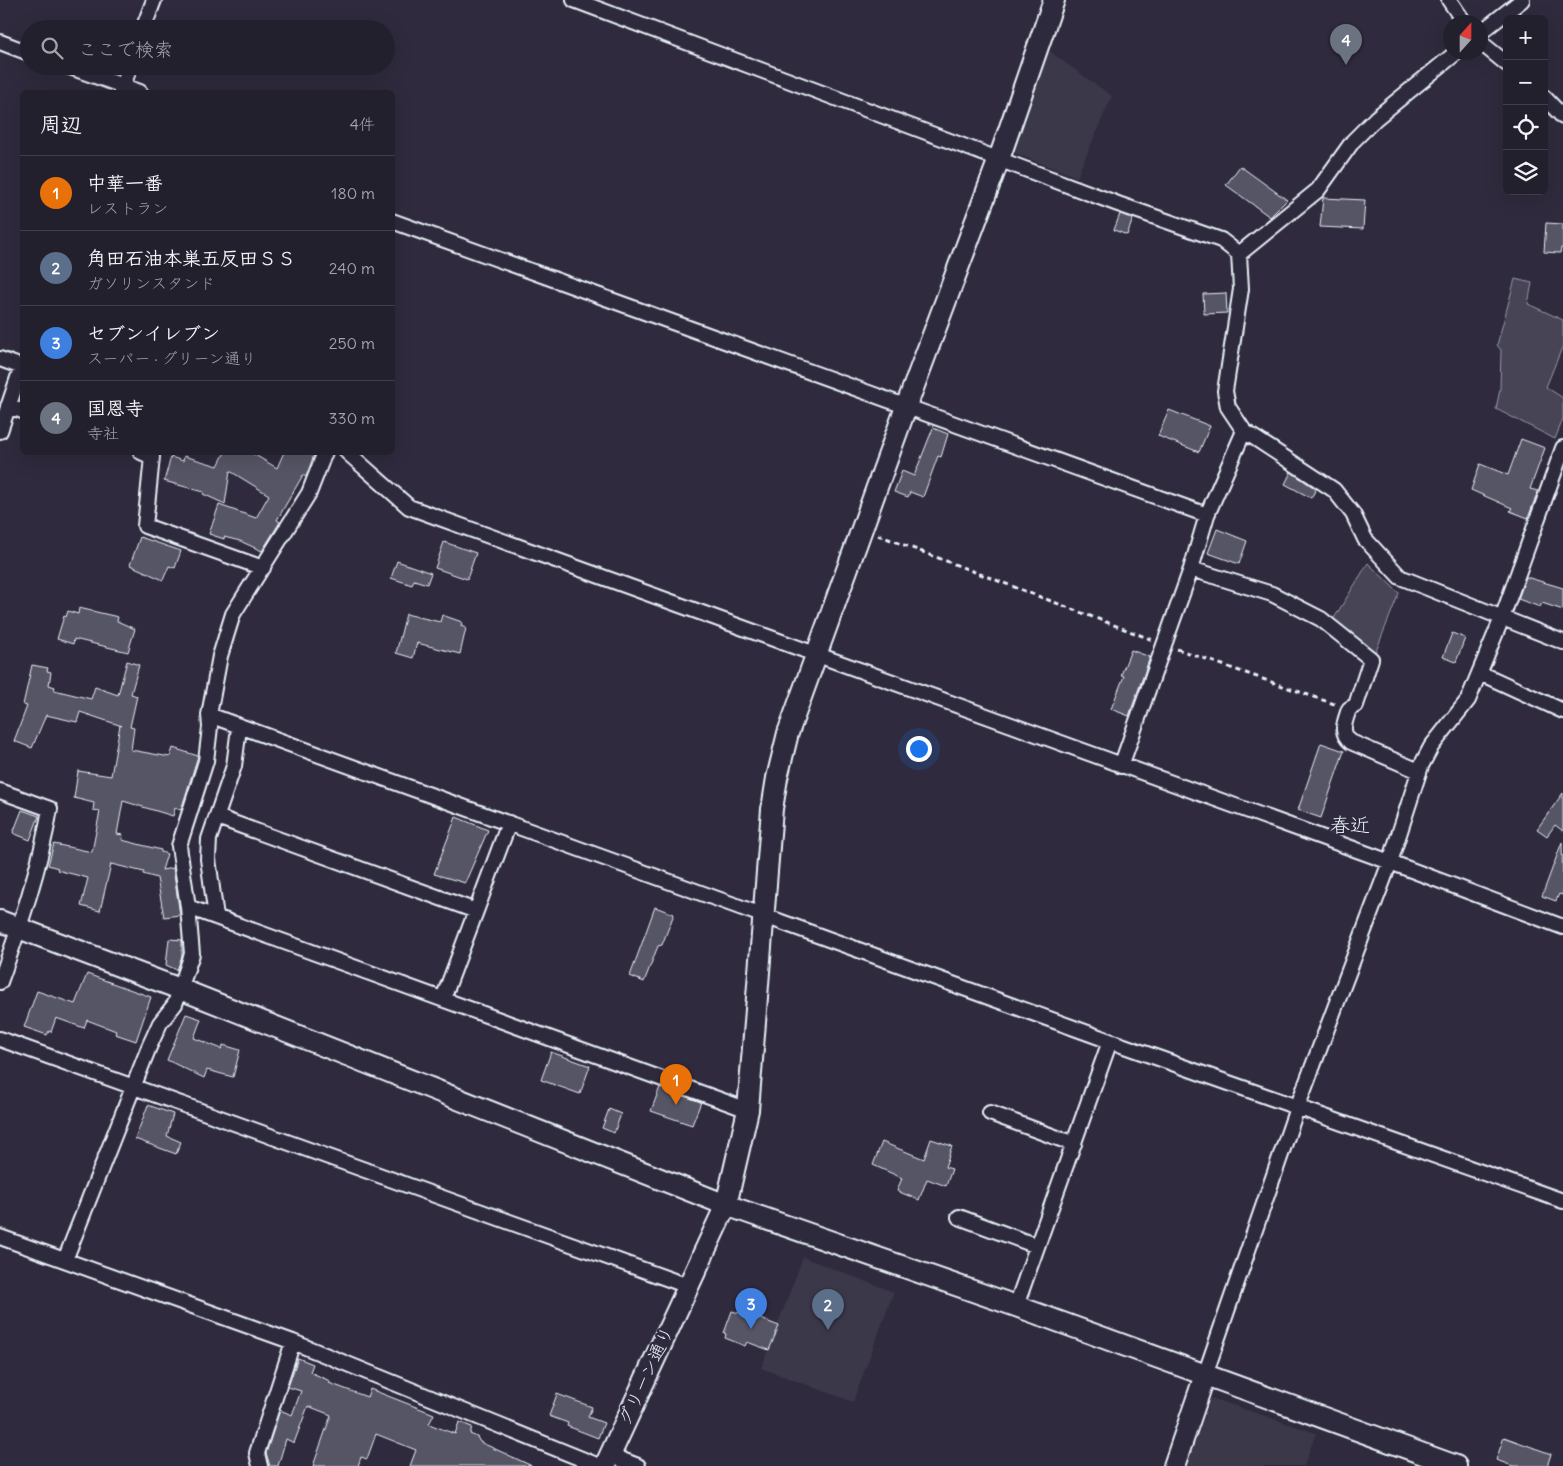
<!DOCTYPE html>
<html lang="ja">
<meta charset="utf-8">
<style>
body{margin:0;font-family:Delius,"Klee One",sans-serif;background:#2f2d3a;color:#f1f3f6}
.controls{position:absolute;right:15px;top:15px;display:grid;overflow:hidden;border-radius:8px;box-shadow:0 5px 20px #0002}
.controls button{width:45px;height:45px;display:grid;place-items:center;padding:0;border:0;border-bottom:1px solid #403e4a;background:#23202e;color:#f1f3f6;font:25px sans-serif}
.compass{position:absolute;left:1443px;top:15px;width:45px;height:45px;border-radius:50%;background:#23202e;box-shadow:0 5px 20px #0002;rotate:21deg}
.you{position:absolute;left:918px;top:748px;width:18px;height:18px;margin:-12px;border:4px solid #fff;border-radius:50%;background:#1a73e8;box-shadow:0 0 0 8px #1a73e833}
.badge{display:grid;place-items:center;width:32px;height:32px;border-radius:50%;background:#ffd166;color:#fff;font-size:16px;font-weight:700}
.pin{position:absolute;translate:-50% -41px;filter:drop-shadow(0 1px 2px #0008)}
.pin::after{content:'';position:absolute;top:26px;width:18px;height:15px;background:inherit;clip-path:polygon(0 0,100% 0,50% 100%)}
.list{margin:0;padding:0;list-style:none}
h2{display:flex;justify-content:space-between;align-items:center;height:65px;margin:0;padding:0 20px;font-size:21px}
h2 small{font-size:16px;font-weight:400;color:#a3a3aa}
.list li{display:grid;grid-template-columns:32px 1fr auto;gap:15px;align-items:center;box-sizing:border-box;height:75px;padding:0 20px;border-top:1px solid #403e4a}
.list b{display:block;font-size:19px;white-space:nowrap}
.list p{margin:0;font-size:16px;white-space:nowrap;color:#a3a3aa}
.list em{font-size:16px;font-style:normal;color:#a3a3aa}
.icon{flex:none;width:28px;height:28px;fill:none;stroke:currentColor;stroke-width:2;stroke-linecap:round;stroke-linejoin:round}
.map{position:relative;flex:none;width:1563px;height:1466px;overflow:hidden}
.search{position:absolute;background:#23202e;box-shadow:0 5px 20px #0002;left:20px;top:20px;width:375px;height:55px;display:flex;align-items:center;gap:12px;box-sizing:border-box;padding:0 18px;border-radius:28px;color:#a3a3aa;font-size:19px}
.panel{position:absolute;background:#23202e;box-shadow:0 5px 20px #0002;left:20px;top:90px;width:375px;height:365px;border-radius:8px}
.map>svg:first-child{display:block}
</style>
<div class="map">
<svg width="1563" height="1466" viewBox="0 0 1563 1466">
<rect width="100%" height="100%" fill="#2f2a3d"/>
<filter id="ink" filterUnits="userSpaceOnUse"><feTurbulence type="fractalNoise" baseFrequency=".02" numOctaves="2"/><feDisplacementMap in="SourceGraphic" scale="10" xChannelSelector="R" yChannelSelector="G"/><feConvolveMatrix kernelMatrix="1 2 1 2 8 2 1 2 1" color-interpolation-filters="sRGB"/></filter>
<g filter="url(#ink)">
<path fill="#3b3749" d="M1049,51L1112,96L1077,177L1009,151Z
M803,1257L894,1292L853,1402L761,1368Z
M1211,1398L1316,1433L1304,1466H1187Z"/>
<path fill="#464455" stroke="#979aa6" d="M1515,279L1532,283L1528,304L1563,320V345L1546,387L1563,398V419L1555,439L1496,409L1500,389L1501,350L1497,345Z
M1368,563L1399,593L1374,656L1328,628Z"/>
<path fill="#575565" stroke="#e8f1f8" d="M1240,166L1287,200L1270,217L1226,185Z
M1323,198L1365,200L1363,229L1320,227Z
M1120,214L1133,219L1127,235L1114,230Z
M1546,223L1563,224V248H1561L1560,253L1544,252Z
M1226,293L1227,313L1204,314L1203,294Z
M1169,410L1210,426L1199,452L1158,436Z
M933,428L948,434L941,457L938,456L923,497L910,492L908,497L894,492L902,471L914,476Z
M1521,439L1545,448L1530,489L1538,491L1528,518L1510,511L1512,508L1471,490L1480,464L1508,475Z
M225,452H250L277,468L284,452H315L306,477L303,475L277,520L280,522L262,551L240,541L224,537V539L209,534L219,505L256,518L269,495L230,471L225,504L203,494L204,492L164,481L171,457L183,461L184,456L218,466Z
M1291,472L1316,489L1311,498L1285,484Z
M1217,529L1247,541L1239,564L1208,553Z
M140,537L181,551L175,568L169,566L163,580L130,565Z
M444,542L476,553L467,579L435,568Z
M397,561L431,573L427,584L414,580L412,585L391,578Z
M1526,577L1563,588V610L1542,603L1540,607L1518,599Z
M79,608L118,617L117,621L135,629L128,652L74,639L73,644L57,639L64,616L66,617L68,611L78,614Z
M406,614L440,622L442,615L462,622L461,626L466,628L460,654L417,643L413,658L396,653Z
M1452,633L1465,638L1456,662L1443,657Z
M1131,650L1150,657L1129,716L1111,709L1124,676L1121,675Z
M127,661L139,665L131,694L137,696L130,727L134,728L131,750L170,757L173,748L198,756L181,810L175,808L173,816L123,801L117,834L123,835L122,840L161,850V852L167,854L162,870L173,868L180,915L164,917L157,878L143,874L144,872L111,864L100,911L81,906L88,878L57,870L58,868L48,865L54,844L92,852L100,811L93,810L94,803L74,798L78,771L111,776L120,725L122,726L80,712L77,722L46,715L32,748L14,741L27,706L23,705L32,665L48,668L47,671L51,672L49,685L55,687L54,690L91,699L95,687L118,695Z
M1321,743L1344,751L1321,818L1298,810Z
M1563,793V831L1555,825L1547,836L1537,829Z
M22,810L39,816L30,840L13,833Z
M456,817L488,830L465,883L434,874Z
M1562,842L1563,895L1559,894L1556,901L1542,896Z
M655,907L674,914L662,945L658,946L644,982L630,976Z
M169,939L182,940V956L177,970L166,965Z
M87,974L151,997L136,1041L115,1034L116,1031L87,1020L84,1028L56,1018L51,1032L49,1031L47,1035L24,1027L37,991L75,1004Z
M186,1014L201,1019L194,1038L222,1049L223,1045L240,1050L233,1077L207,1070L204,1078L167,1060Z
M551,1052L590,1066L580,1094L541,1080Z
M660,1087L701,1102L692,1125L651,1111Z
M148,1105L173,1114L167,1136L181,1142L176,1154L135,1139Z
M609,1109L621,1114L614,1133L602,1128Z
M931,1139L952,1146L945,1167L952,1169L946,1186L927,1179L919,1200L897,1191L902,1178L873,1165L882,1142L924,1159Z
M732,1311L739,1313L740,1311L779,1326L769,1350L747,1342L745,1346L725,1338L726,1334L724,1333Z
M298,1358L313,1364L310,1372L330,1381L329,1383L367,1397L370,1389L434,1414L429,1424L455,1434L459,1422L472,1427L470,1434L477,1437L480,1442L532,1466H410L416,1450L376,1434L367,1459L361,1457L358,1466H313L331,1415L308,1406L294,1443L286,1439L278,1466H270L266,1453L280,1410L292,1415L301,1391L288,1387Z
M557,1394L592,1407L588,1417L604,1423L598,1438L567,1426L568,1423L549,1416Z
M1504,1437L1551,1454L1547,1466H1513L1496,1460Z"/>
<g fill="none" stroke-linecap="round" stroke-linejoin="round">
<g stroke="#e8f1f8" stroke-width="18">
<path id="street" d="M574,0L1118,204L1221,240L1239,254
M1449,0L1464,22
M143,29L154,0
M1480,33L1522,0
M0,42L29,53
M1480,42L1507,64
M67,66L140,92
M121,92L130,66
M1544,97L1563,117
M392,221L1207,515
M1239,254L1241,289L1225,391L1228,407L1244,431L1334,490L1353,514L1365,539L1400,577L1563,642
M1239,254L1318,190L1353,141L1376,118L1457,52
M0,359L22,367
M8,406L22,411
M0,431L22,366
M141,452L152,457L145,526L263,568
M347,452L409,507L1390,862L1563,927
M1191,569L1272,594L1321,619L1371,659L1356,705L1349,709C1345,722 1339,732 1351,742L1419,771
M1480,673L1563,711
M209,715L1110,1041L1563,1201
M1121,766L1191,569L1207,515L1244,431
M0,791L50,809C40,868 20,926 0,982
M217,817L476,911
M188,907L748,1110
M216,917L208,859L209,839L234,766L239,728
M443,999L509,823
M0,1039L688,1286
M990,1113L1074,1144
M959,1217L1037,1246
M0,1237L293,1342L599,1466
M65,1260L149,1047L160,1023L175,1004L192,954L188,907L179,846L206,761L210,727L209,715L220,656L233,614L309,493L325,452
M1016,1306L1110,1041
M1205,1375L1297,1108L1390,862L1421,766L1431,747L1468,700L1502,618L1563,448
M609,1455L638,1466
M260,1466L257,1453L293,1342"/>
</g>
<g stroke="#e8f1f8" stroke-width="24">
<path id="secondary" d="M0,921L180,989L726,1205L1016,1306L1456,1466
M605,1466L726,1205L748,1110L772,809L777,778L788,733L906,407L999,159L1054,0
M1174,1466L1205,1375"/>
</g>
<path stroke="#e8f1f8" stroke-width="3" stroke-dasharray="5 4" stroke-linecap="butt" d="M878,535L1153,640
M1177,649L1337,705"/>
<use href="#street" stroke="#2f2a3d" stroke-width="14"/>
<use href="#secondary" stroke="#2f2a3d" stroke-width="20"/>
</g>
</g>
<g text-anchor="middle" stroke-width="4.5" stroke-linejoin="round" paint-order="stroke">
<g font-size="18" fill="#e8f1f8" stroke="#2f2a3d">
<text transform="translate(646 1376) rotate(-65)" y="6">グリーン通り</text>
</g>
<g font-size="20" fill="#e8f1f8" stroke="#2f2a3d">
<text x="1350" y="832">春近</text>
</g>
</g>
</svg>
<div class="controls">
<button>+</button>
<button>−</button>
<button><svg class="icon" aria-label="locate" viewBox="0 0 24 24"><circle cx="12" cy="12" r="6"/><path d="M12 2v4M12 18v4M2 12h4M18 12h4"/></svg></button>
<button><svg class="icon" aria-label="layers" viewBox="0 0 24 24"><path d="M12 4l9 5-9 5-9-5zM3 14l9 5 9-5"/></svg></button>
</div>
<svg class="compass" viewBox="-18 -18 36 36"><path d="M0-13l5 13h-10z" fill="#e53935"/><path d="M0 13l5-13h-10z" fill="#a3a3aa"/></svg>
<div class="you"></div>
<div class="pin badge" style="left:676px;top:1105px;background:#e8710a">1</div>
<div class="pin badge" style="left:828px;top:1330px;background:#5c6f8a">2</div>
<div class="pin badge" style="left:751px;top:1329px;background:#3f7fe0">3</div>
<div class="pin badge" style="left:1346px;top:65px;background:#6b7280">4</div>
<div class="search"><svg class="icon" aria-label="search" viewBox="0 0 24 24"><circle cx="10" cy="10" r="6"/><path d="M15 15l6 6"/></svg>ここで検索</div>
<section class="panel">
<h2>周辺<small>4件</small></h2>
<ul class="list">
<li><span class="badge" style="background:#e8710a">1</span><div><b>中華一番</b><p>レストラン</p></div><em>180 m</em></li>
<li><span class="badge" style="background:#5c6f8a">2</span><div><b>角田石油本巣五反田ＳＳ</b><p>ガソリンスタンド</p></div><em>240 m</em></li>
<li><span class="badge" style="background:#3f7fe0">3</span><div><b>セブンイレブン</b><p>スーパー · グリーン通り</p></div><em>250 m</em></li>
<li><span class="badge" style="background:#6b7280">4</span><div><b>国恩寺</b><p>寺社</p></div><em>330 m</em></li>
</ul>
</section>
</div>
